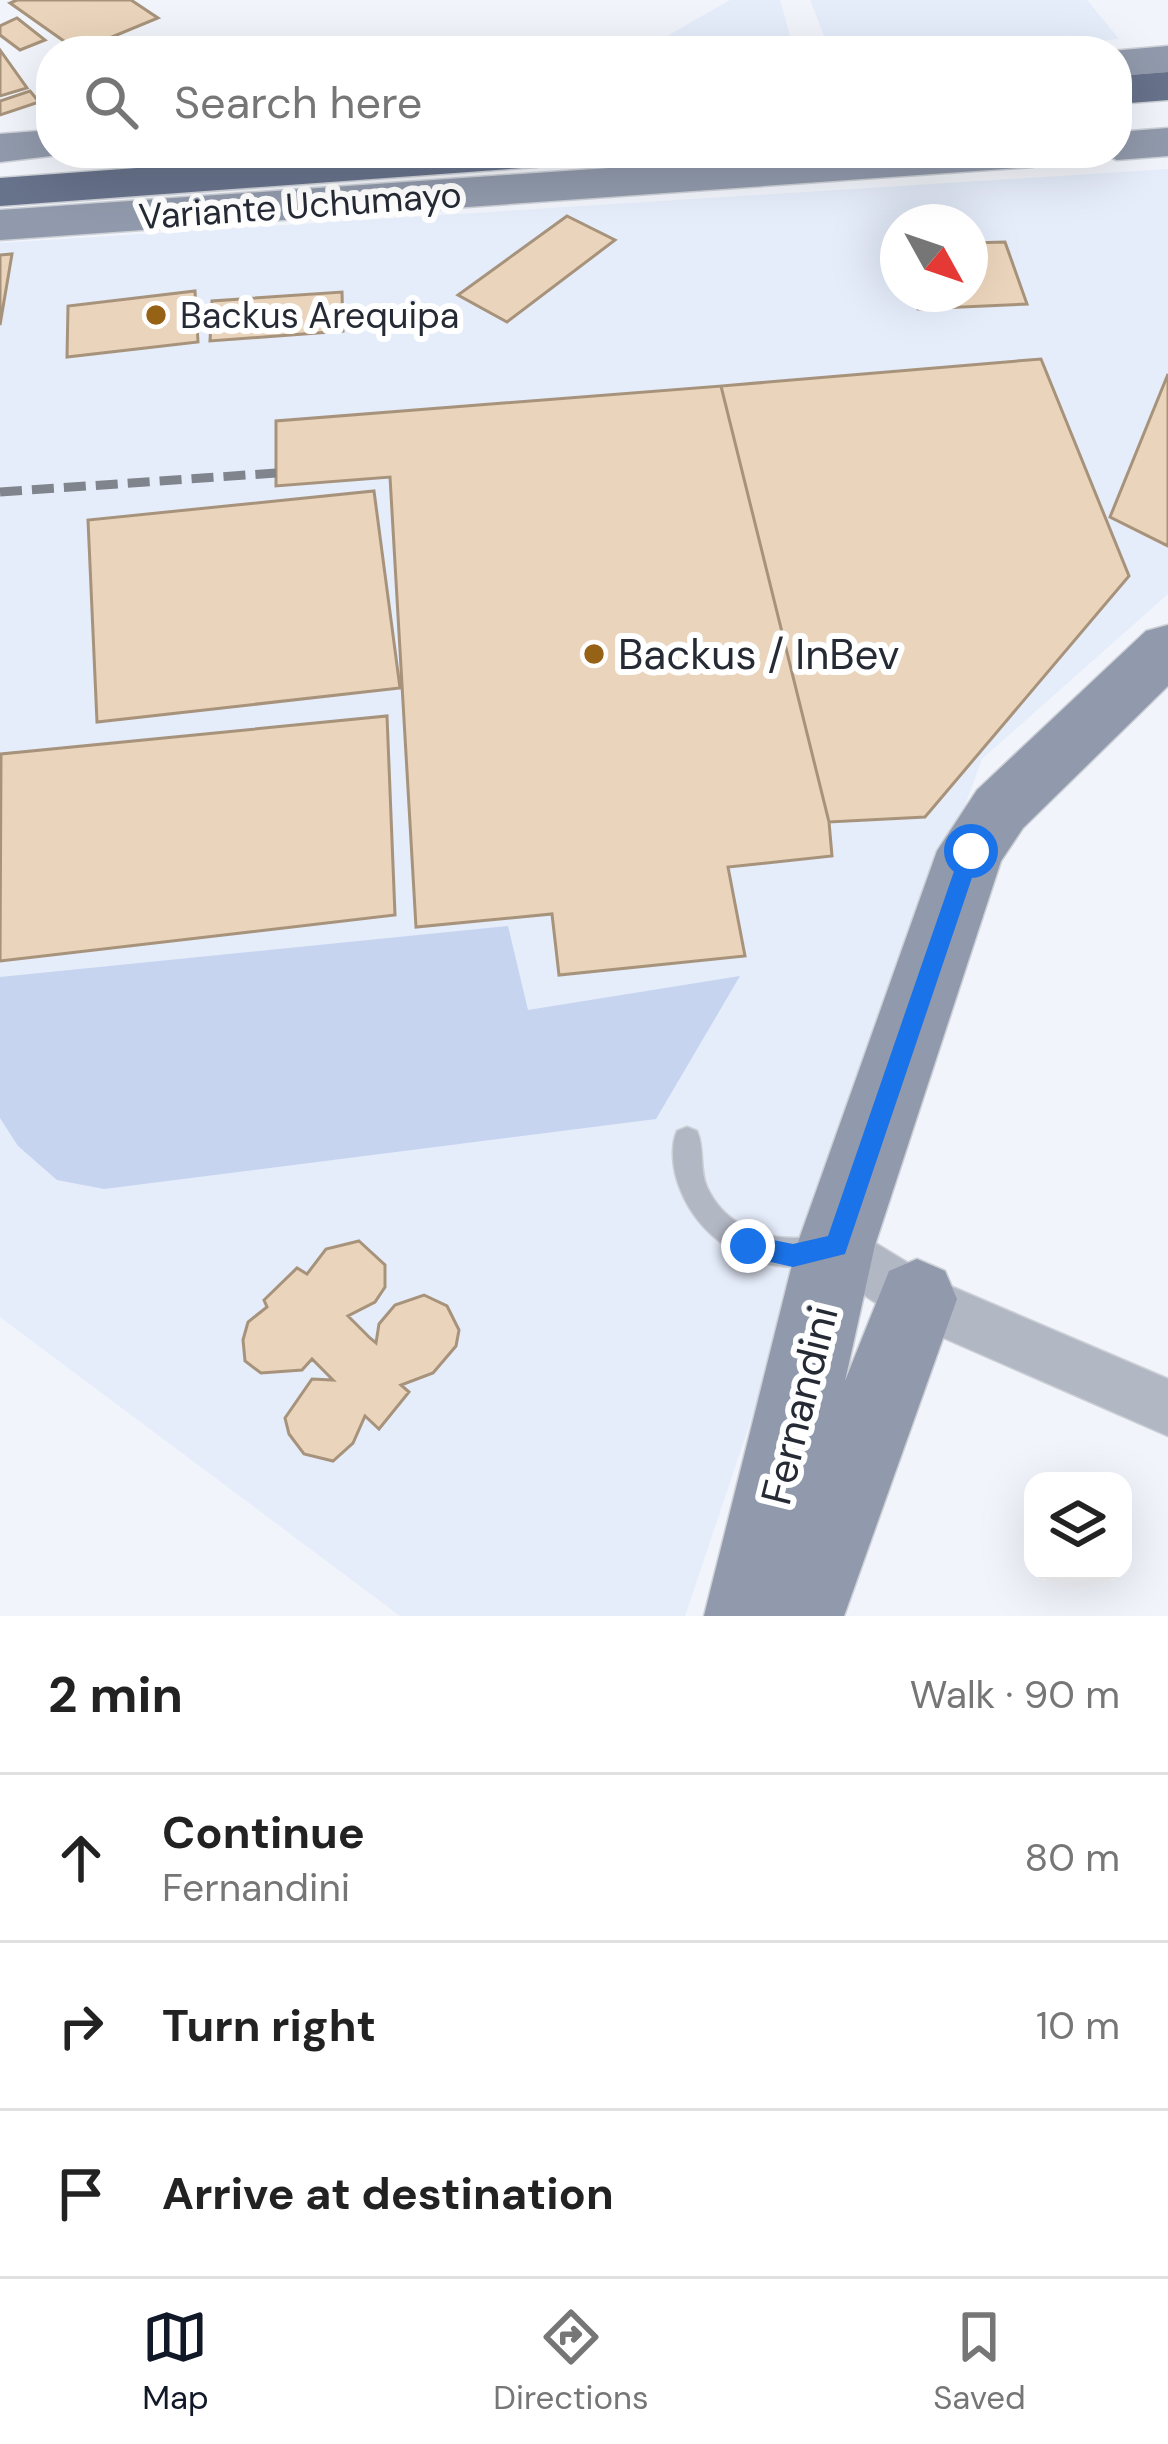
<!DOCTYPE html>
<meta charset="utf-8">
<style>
body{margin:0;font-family:"DM Sans",sans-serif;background:#f2f2f2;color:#222}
.controls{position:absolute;right:36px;bottom:36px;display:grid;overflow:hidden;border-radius:24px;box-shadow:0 12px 48px #0002}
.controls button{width:108px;height:108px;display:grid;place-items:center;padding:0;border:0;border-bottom:3px solid #e0e0e0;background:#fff;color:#222;font:60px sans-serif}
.compass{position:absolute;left:880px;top:204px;width:108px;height:108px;border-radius:50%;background:#fff;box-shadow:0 12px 48px #0002;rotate:130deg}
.stop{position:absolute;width:36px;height:36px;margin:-27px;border:9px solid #1a73e8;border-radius:50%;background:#fff}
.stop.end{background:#1a73e8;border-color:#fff;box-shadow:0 3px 12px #0008}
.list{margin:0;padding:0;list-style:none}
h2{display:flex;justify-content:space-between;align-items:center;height:156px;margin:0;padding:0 48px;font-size:51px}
h2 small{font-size:39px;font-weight:400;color:#767676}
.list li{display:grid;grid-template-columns:78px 1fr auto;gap:36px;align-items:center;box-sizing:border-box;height:168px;padding:0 48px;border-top:3px solid #e0e0e0}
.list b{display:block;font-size:45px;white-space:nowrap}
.list p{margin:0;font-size:39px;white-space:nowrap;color:#767676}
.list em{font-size:39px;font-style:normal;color:#767676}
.icon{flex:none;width:66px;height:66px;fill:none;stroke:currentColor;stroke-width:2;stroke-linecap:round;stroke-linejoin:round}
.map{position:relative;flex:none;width:1168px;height:1616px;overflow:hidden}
.search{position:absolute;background:#fff;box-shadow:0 12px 48px #0002;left:36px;right:36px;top:36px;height:132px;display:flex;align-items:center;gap:30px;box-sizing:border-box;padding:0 42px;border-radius:48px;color:#767676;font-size:45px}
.sheet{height:660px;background:#fff}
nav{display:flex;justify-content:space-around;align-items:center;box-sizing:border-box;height:168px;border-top:3px solid #e0e0e0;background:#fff;font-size:33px;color:#767676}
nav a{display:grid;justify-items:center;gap:6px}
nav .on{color:#111827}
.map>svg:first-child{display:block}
</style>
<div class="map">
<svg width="1168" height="1616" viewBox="0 0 1168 1616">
<rect width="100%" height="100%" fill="#f1f4fa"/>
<path fill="#e5ecfa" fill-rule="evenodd" d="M730,0H780L794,51H641Z
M810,0H1087L1119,39L994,51H830Z
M1168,169V594L982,759L875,1051L685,1616H400L0,1317V243ZM898,222H970V294H898Z"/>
<path fill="#c6d4f0" d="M508,926L528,1010L740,976L656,1119L104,1189L57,1180L18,1146L0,1118V977Z"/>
<path fill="#ead4bb" stroke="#a7937b" stroke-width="3" d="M17,0H131L158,18L78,51L10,3Z
M17,18L45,40L20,50L0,35V26Z
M0,50L27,88L0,96Z
M30,91L39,102L0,115V101Z
M567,216L615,240L507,322L458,295Z
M1005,242L1027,304L918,309L914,294H970V243Z
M12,254L0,325V255Z
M195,291L198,342L67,357L68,306Z
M342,292L343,331L210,341L212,301Z
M1041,359L1129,576L925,817L829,822L721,386Z
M1168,374V546L1110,517Z
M721,386L829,822L832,856L728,867L745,956L559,975L552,914L416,927L390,477L276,486V421Z
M374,491L400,688L97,722L88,520Z
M387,716L395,915L0,961L1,754Z
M359,1241L385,1265V1287L375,1302L348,1316L370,1338L376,1343L379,1324L395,1305L424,1295L447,1306L459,1330L456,1346L433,1373L401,1385L409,1392L379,1429L365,1416L353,1443L333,1461L304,1454L289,1434L285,1418L312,1379L333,1380L312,1359L302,1370L261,1373L245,1361L243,1340L248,1322L267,1307L264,1300L297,1268L307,1274L326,1249Z"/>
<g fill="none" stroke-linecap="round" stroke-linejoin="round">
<g stroke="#ccd0d6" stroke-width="3">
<path id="lane" d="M687,1127L697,1131C705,1149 699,1169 707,1187C723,1222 758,1238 794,1238C808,1238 819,1234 832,1239L836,1249L832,1259C770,1284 700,1246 679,1186C673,1170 670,1147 677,1131Z"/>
</g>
<g stroke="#ccd0d6" stroke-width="3">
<path id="street" d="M836,1219L936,1280L1168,1379V1436L898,1318L817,1263L809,1245L817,1227Z"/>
</g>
<g stroke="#ccd0d6" stroke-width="3">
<path id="secondary" d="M1168,46V72L1117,76V51H1111Z
M1168,128V156L1117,160L1098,153H1117V132Z
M51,130V153L68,154L0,162V134Z
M826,153H1056L1049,163L1032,167L0,240V210Z
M1168,625V686L1023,828L1001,861L875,1245L845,1381L889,1271L917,1259L945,1271L957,1299L844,1616H704L797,1245L937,851L977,790L1146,631Z"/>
</g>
<g stroke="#ccd0d6" stroke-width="3">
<path id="highway" d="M1168,72V100L1117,104V76Z
M340,153H560L553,163L536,167L0,206V178Z"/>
</g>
<use href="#lane" fill="#b2b7c4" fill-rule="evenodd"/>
<use href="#street" fill="#b2b7c4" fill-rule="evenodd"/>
<use href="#secondary" fill="#919aac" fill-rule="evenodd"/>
<use href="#highway" fill="#67728b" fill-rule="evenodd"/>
<path stroke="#80848c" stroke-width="9" stroke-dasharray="22 10" stroke-linecap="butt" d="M0,492L276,473"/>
</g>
<path fill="#1a73e8" d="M971,843L981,851L845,1254L793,1267L740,1255V1238L748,1235L793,1244L828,1236L961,851Z"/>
<g fill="#966216" stroke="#fff" stroke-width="4.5">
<circle cx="156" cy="315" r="12"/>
<circle cx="594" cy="654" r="12"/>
</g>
<g text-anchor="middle" stroke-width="12" stroke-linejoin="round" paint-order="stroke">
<g font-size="36" fill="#252a34" stroke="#fff">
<text transform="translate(300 205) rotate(-4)" y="13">Variante Uchumayo</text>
</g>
<g font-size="36" fill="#252a34" stroke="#fff" text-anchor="start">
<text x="180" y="328">Backus Arequipa</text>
</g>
<g font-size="42" fill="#252a34" stroke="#fff" text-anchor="start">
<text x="618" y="669">Backus / InBev</text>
</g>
<g font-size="42" fill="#252a34" stroke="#fff">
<text transform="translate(799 1405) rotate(-76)" y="15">Fernandini</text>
</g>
</g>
</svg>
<div class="controls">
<button><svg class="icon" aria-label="layers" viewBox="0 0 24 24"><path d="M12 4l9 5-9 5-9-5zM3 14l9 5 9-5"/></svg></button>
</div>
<svg class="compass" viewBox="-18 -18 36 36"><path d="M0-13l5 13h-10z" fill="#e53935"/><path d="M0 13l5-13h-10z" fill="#767676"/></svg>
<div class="stop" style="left:971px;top:851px"></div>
<div class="stop end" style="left:748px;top:1246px"></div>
<div class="search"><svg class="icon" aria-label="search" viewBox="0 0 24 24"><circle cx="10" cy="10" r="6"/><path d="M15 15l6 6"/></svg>Search here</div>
</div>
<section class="sheet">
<h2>2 min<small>Walk · 90 m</small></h2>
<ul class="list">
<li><svg class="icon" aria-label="ahead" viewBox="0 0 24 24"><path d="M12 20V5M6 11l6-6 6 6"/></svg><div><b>Continue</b><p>Fernandini</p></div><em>80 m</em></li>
<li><svg class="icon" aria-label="right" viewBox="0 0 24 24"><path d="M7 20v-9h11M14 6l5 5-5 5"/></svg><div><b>Turn right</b></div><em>10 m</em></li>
<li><svg class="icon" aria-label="arrive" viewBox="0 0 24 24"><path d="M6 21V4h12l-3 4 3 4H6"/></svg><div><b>Arrive at destination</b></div></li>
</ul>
</section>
<nav>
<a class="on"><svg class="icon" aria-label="map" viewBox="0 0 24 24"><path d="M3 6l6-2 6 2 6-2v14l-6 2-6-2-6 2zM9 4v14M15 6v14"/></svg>Map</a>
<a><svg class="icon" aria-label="directions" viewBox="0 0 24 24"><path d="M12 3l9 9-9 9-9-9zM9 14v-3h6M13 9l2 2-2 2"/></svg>Directions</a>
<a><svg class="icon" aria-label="saved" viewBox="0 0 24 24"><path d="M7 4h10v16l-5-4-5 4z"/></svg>Saved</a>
</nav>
